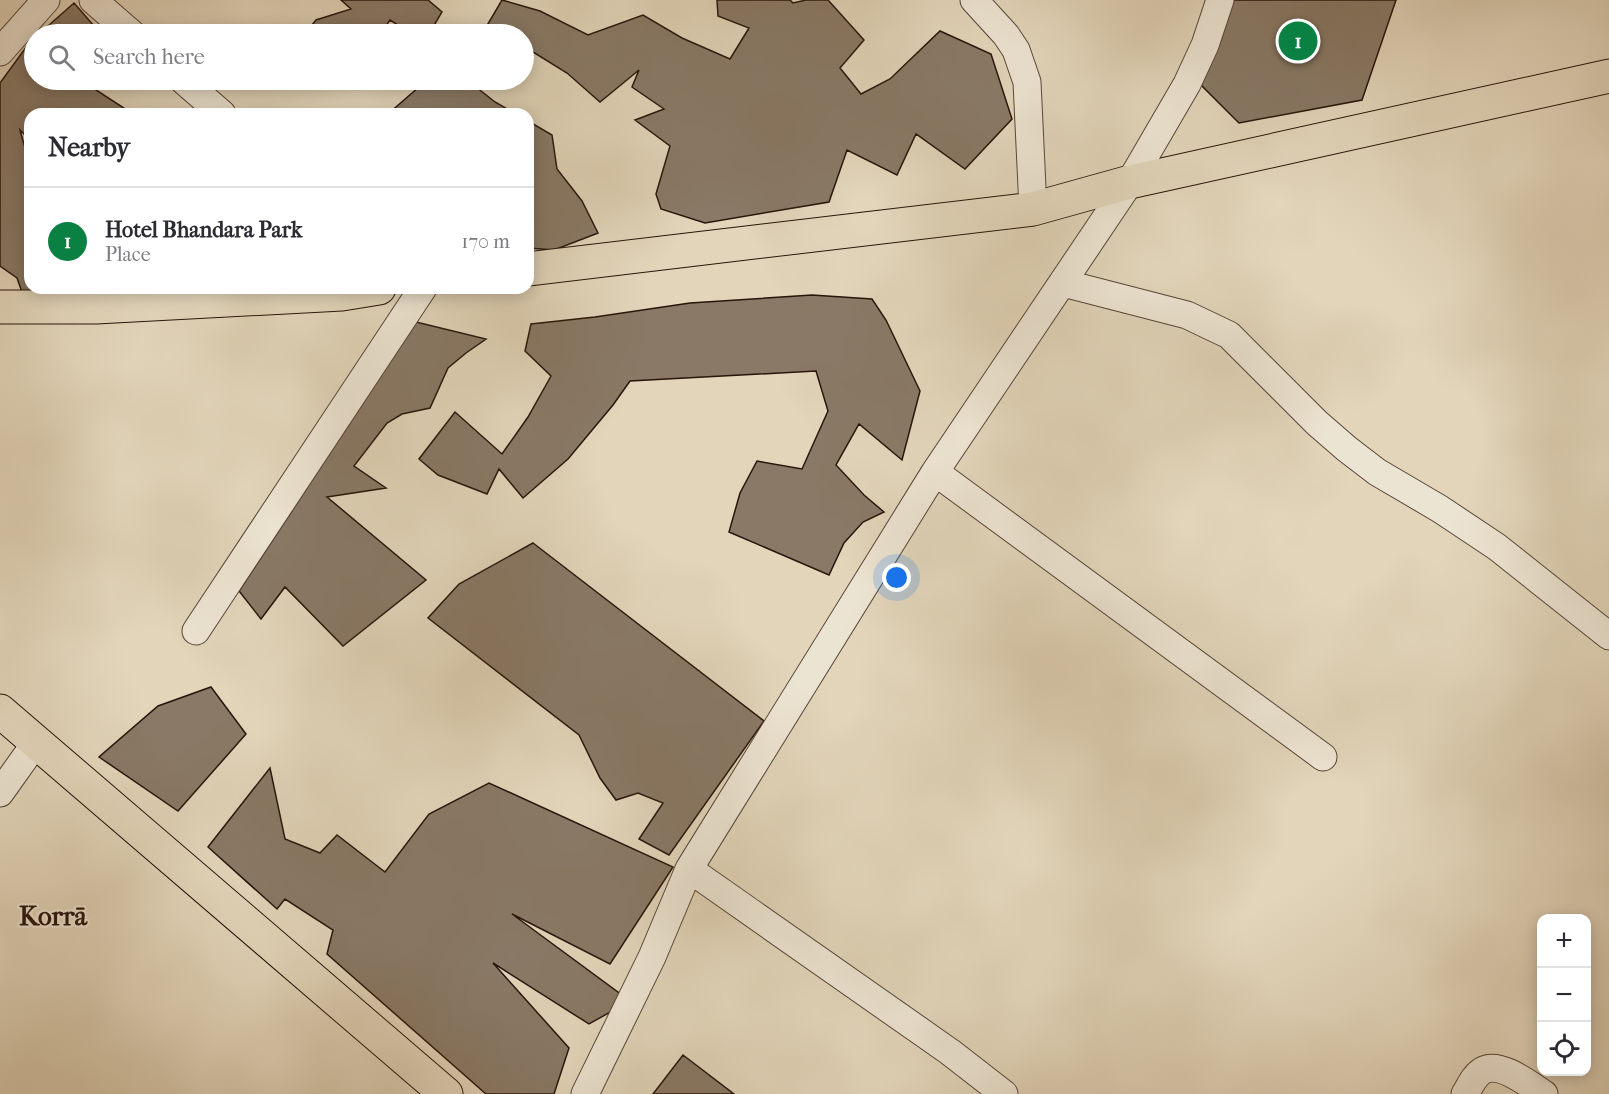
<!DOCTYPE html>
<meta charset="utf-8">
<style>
body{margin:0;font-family:"IM FELL French Canon",serif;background:#f7f7f7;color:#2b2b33}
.controls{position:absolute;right:18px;bottom:18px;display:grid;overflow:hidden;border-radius:12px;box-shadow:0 3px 15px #0003}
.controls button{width:54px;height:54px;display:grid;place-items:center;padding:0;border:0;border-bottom:2px solid #e1e1e2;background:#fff;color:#2b2b33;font:30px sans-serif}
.you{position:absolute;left:897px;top:578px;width:21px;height:21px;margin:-15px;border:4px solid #fff;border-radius:50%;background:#1a73e8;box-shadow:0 0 0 9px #1a73e833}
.badge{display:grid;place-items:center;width:39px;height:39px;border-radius:50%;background:#0b8043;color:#fff;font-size:20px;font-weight:700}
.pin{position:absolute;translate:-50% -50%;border:3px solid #fff;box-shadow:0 2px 6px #0006}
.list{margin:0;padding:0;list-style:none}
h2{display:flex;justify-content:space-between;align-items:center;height:78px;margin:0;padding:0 24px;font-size:26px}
h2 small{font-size:20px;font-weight:400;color:#7c7c81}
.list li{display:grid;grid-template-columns:39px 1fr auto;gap:18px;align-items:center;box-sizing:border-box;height:108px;padding:0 24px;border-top:2px solid #e1e1e2}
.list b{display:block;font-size:22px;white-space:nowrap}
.list p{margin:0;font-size:20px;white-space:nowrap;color:#7c7c81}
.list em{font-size:20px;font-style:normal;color:#7c7c81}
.icon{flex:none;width:33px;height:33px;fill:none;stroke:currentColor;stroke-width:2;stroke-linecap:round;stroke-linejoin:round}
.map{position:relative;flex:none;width:1609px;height:1094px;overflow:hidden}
.search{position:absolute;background:#fff;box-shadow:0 3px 15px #0003;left:24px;top:24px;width:510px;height:66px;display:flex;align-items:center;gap:15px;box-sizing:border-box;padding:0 21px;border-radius:33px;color:#7c7c81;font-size:22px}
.panel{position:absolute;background:#fff;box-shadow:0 3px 15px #0003;left:24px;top:108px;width:510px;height:186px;border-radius:18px}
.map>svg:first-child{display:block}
</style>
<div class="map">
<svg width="1609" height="1094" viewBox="0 0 1609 1094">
<rect width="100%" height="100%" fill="#e2d5ba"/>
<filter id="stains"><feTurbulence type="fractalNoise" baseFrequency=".00333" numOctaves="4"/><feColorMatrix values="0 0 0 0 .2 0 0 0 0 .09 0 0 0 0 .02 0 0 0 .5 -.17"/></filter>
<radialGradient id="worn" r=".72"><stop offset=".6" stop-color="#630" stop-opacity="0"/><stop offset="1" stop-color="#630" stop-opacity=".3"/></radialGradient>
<path fill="#897966" stroke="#28150c" stroke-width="1.5" d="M341,0H428L442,12L429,34H412L390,20L380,34H305L316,20L351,9Z
M502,0L540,11L588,35L643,15L682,38L730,59L749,28L718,16L717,0H790L793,3L806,0H828L864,40L840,68L861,94L890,79L940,31L991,54L1012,119L965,169L916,134L897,175L847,150L829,202L705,223L661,209L656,194L670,146L635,120L664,109L632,87L639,70L600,102L567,73L525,47L524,50V34H482Z
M1228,0H1396L1362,100L1239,123L1199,83Z
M74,3L101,34H39Z
M34,39V80H98L96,90L133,114H30V140L20,130L25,148L30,154V288H54L46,298L22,292L17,278L0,266V83L27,46Z
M427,80H467L495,102L516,114H388Z
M475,80H499L492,86Z
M528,121L552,135L557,169L582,201L598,233L554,250L528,248Z
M812,295L872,299L886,320L920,391L902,460L859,424L836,465L864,495L884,512L863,522L844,543L829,575L729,532L740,493L757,461L802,469L828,411L816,371L630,381L613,405L568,459L523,498L499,469L487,494L438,475L419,459L455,412L502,454L528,417L551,376L525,351L531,324L595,317L690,303Z
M416,322L486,339L466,353L448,368L430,408L402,414L387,423L354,466L386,488L327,497L426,580L343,646L285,587L261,619L239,591Z
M533,543L764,721L669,855L639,839L663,803L638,793L616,800L600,778L579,735L428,618L459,584Z
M211,687L246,734L178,811L99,757L158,706Z
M270,768L285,839L320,853L337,835L385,872L429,814L489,783L673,867L610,964L512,914L630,1001L589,1024L493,963L569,1048L554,1094H486L327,954L333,930L285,899L277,909L208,847Z
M683,1055L734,1094H653Z"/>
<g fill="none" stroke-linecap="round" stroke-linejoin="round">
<g stroke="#564538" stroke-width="29">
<path id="minor" d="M93,0L132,34
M974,0L1006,35L1016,50L1027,82L1033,209
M0,52L46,0
M183,80L222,114
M1063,283L1187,315L1229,335L1317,423L1347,449L1377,472L1440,509L1497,547L1609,636
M935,472L1323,757
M196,631L423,288
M0,793L37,741
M689,869L950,1052L1004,1094
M585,1094L652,957L689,869L935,472L1130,182L1187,84L1205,45L1220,0
M1465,1094C1470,1086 1474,1076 1482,1071C1499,1060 1530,1085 1544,1094"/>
</g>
<g stroke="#28150c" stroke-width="35">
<path id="major" d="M528,269L1033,209L1130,182L1609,76
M0,307H96L342,294L379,288"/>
</g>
<g stroke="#28150c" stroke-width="35">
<path id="highway" d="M0,711L446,1094"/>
</g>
<use href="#minor" stroke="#ece4d2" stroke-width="27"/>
<use href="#major" stroke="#e2d5ba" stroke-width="33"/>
<use href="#highway" stroke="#e2d5ba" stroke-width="33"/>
</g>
<g text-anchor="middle" stroke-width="4.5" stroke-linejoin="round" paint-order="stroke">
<g font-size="27" font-weight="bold" fill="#28150c" stroke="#ece4d2">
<text x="53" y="925">Korrā</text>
</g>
</g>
<rect width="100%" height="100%" filter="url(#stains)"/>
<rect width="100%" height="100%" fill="url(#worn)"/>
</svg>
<div class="controls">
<button>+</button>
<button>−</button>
<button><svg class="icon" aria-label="locate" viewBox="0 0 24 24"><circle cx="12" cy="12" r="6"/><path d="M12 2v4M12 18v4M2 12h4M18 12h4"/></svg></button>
</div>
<div class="you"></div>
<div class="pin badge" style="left:1298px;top:41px">1</div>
<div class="search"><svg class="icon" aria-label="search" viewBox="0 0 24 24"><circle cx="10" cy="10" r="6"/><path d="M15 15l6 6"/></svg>Search here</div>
<section class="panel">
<h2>Nearby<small></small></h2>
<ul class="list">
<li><span class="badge">1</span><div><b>Hotel Bhandara Park</b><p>Place</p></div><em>170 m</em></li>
</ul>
</section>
</div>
